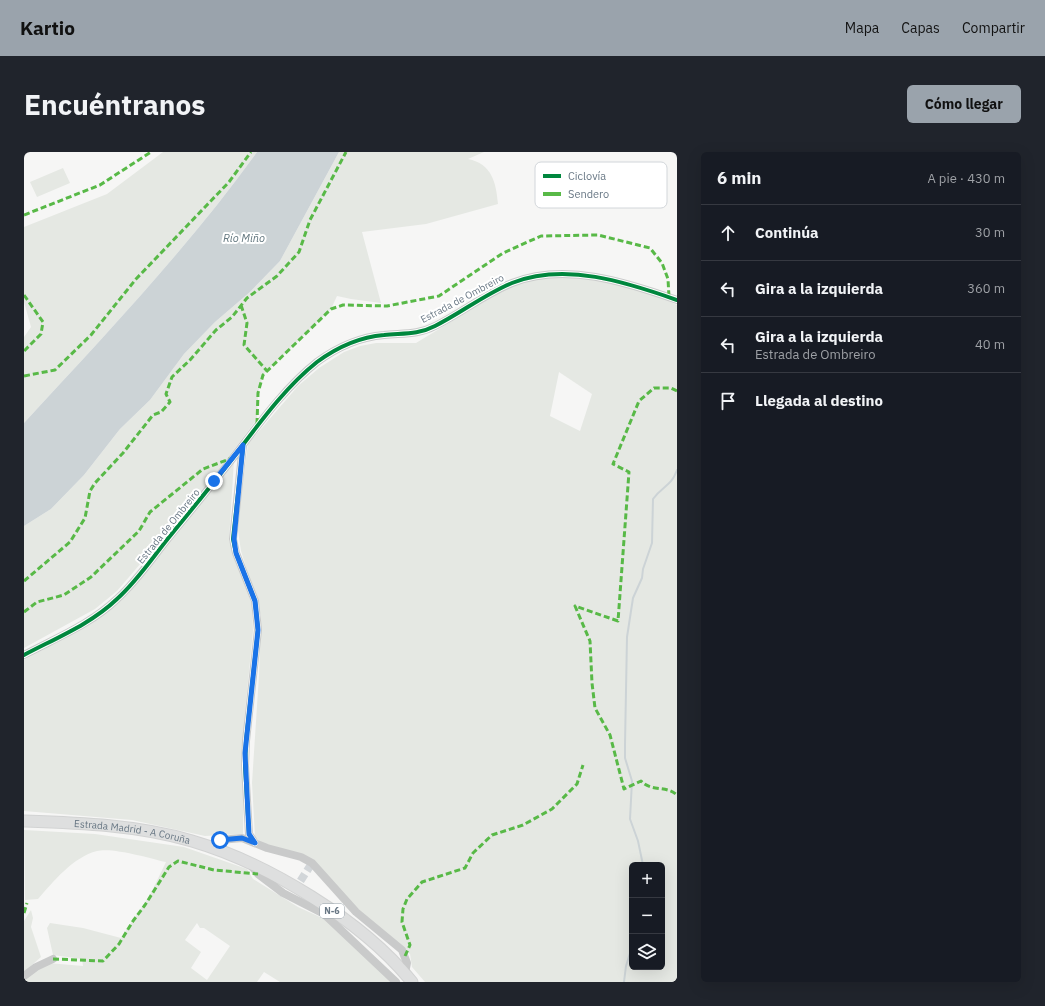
<!DOCTYPE html>
<html lang="es">
<meta charset="utf-8">
<style>
body{margin:0;font-family:"IBM Plex Sans",sans-serif;background:#20242c;color:#f1f3f6}
.controls{position:absolute;right:12px;bottom:12px;display:grid;overflow:hidden;border-radius:6px;box-shadow:0 4px 16px #0002}
.controls button{width:36px;height:36px;display:grid;place-items:center;padding:0;border:0;border-bottom:1px solid #363941;background:#171b24;color:#f1f3f6;font:20px sans-serif}
.stop{position:absolute;width:12px;height:12px;margin:-9px;border:3px solid #1a73e8;border-radius:50%;background:#fff}
.stop.end{background:#1a73e8;border-color:#fff;box-shadow:0 1px 4px #0008}
.list{margin:0;padding:0;list-style:none}
h2{display:flex;justify-content:space-between;align-items:center;height:52px;margin:0;padding:0 16px;font-size:17px}
h2 small{font-size:13px;font-weight:400;color:#9ea1a6}
.list li{display:grid;grid-template-columns:26px 1fr auto;gap:12px;align-items:center;box-sizing:border-box;height:56px;padding:0 16px;border-top:1px solid #363941}
.list b{display:block;font-size:15px;white-space:nowrap}
.list p{margin:0;font-size:13px;white-space:nowrap;color:#9ea1a6}
.list em{font-size:13px;font-style:normal;color:#9ea1a6}
.icon{flex:none;width:22px;height:22px;fill:none;stroke:currentColor;stroke-width:2;stroke-linecap:round;stroke-linejoin:round}
.map{position:relative;flex:none;width:653px;height:830px;overflow:hidden;border-radius:6px}
header{display:flex;align-items:center;gap:24px;box-sizing:border-box;height:56px;padding:0 20px;background:#9aa3ac;color:#111}
header strong{font-size:19px}
nav{display:flex;gap:22px;margin-inline-start:auto;font-size:14px}
.intro{display:flex;align-items:center;justify-content:space-between;box-sizing:border-box;height:96px;padding:0 24px}
h1{margin:0;font-size:28px}
.button{padding:10px 18px;border-radius:6px;background:#9aa3ac;color:#111;font-size:14px;font-weight:700}
main{display:flex;gap:24px;padding:0 24px}
aside{flex:1;background:#171b24;border-radius:6px;box-shadow:0 4px 16px #0002}
.map>svg:first-child{display:block}
</style>
<header>
<strong>Kartio</strong>
<nav><a>Mapa</a><a>Capas</a><a>Compartir</a></nav>
</header>
<div class="intro"><h1>Encuéntranos</h1><a class="button">Cómo llegar</a></div>
<main>
<div class="map">
<svg width="653" height="830" viewBox="0 0 653 830">
<rect width="100%" height="100%" fill="#f6f6f5"/>
<path fill="#e5e8e3" fill-rule="evenodd" d="M139,0H233C163,97 81,183 0,271V185L7,175L0,150V75L83,42Z
M315,0H460L444,7C468,12 472,30 474,52L402,72L338,80L357,151L327,147L313,144L307,157L239,223L234,241L233,267L177,341L93,439L71,457L0,496V374L27,357L60,323L96,277L126,248L160,202L191,170L226,140L256,109Z
M39,16L46,31L13,45L6,30Z
M523,125C565,125 615,134 653,153V830H401L388,815L386,802L335,758L295,715L239,692L231,685L228,631L235,523L237,464L217,399L213,372L224,292L274,234L295,216L320,200L336,194L352,191H392L476,140L498,130ZM535,220L568,242L556,279L526,264ZM608,713H638V815H608Z
M210,308L205,388L228,453L229,479L220,570L219,682L181,684L108,668L0,659V508C37,488 73,471 104,442Z
M0,678L71,682L160,695L223,717L229,727L274,755L307,770L368,830H256L240,820L233,830H0V825L24,811L59,814L58,807L29,803L23,776L26,771L59,776L97,786L126,743L142,710C125,706 88,695 73,699C49,705 29,730 14,747L1,748ZM173,771L176,776H180L206,794L183,828L167,816L177,800L161,788Z
M7,758L9,766L7,775L17,805L0,820V769Z"/>
<path fill="#ccd3d6" d="M233,0H315L256,109L226,140L191,170L160,202L126,248L96,277L60,323L27,357L0,374V271C81,183 163,97 233,0Z"/>
<g fill="none" stroke-linecap="round" stroke-linejoin="round">
<path stroke="#ccd3d6" stroke-width="2" d="M619,713L614,689L606,667L608,629L601,606V592L603,485L609,446L618,426L619,417L628,391L629,347C639,333 647,335 653,318
M600,830L602,814L608,795"/>
<path stroke="#d2d6d9" stroke-width="8" stroke-dasharray="8 4" stroke-linecap="butt" d="M270,739L288,711"/>
<g stroke="#d2d3d3" stroke-width="13">
<g id="highway">
<path id="s1" d="M0,669C56,671 114,673 168,689C243,711 339,769 388,830"/>
</g>
</g>
<path stroke="#c9caca" stroke-width="8" d="M219,293L209,387L212,401L231,449L234,478L222,589L221,614L225,682L231,691
M0,503C32,486 67,472 93,447C112,430 127,408 142,389C168,357 194,326 218,294C240,265 264,233 293,210C312,196 336,185 360,183C378,181 394,183 411,174C437,161 461,142 488,131C541,110 602,130 653,148
M186,695L196,688L218,686L243,696L277,705L288,711L332,760L378,798L383,811L381,821
M226,712L234,722L259,741L300,762L372,830
M0,824L12,815L29,807"/>
<use href="#highway" stroke="#dedfdf" stroke-width="11"/>
<path stroke="#58b947" stroke-width="3" stroke-dasharray="6 3" stroke-linecap="butt" d="M0,63L76,33L127,0
M0,143L19,170L17,182L0,199
M217,153L223,171L220,193L243,219
M0,224L31,218L67,183L112,127L205,30L227,0
M653,239L647,236H630L615,249L589,312L605,320L594,469L551,454L566,489L568,531L571,556L586,583L600,637L617,629C627,640 642,633 653,643
M233,272L234,241L239,223L307,157L319,153L363,154L415,144L479,101L517,84L574,83L626,96L638,111L644,127L645,145
M0,429L46,390L61,366L66,339L71,331L99,301L129,263L137,260L146,250L142,242L148,225L166,208L192,178L208,165L223,146L253,124L275,100L286,68L322,0
M0,460L13,450L40,443L67,425L115,379L126,360L179,317L208,306
M0,761L3,751
M381,804L386,793L378,770L379,757L383,747L398,730L441,716L449,701L468,683L499,673L528,657L553,632L559,613
M29,807L79,809L95,792L109,769L121,753L145,715L154,709L190,718L234,722"/>
<g stroke="#fff" stroke-width="6">
<path id="cycleway" d="M219,295L209,387L212,401L231,449L234,478L222,589L221,614L225,682L231,691
M0,503C32,486 67,472 93,447C112,430 127,408 142,389C168,357 194,326 218,294C240,265 264,233 293,210C312,196 336,185 360,183C378,181 394,183 411,174C437,161 461,142 488,131C541,110 602,130 653,148"/>
</g>
<use href="#cycleway" stroke="#00873e" stroke-width="4"/>
</g>
<g fill="none" stroke-linecap="round" stroke-linejoin="round">
<path stroke="#1a73e8" stroke-width="5" d="M190,329L219,293L210,387L212,401L231,449L234,478L221,601L225,682L231,691L218,686L196,688"/>
</g>
<g text-anchor="middle" stroke-width="4" stroke-linejoin="round" paint-order="stroke">
<rect fill="#fff" stroke="#95a0a9" stroke-width="1" x="296" y="752" width="24" height="14" rx="3"/>
<g font-size="9" font-weight="bold" fill="#687784">
<text x="308" y="762">N-6</text>
</g>
<g font-size="10" fill="#687784" stroke="#fff">
<text transform="translate(438 146) rotate(-28)" y="4">Estrada de Ombreiro</text>
<text transform="translate(144 374) rotate(-51)" y="4">Estrada de Ombreiro</text>
<text dy="4" stroke="none"><textPath href="#s1" startOffset="109">Estrada Madrid - A Coruña</textPath></text>
</g>
<g font-size="11" font-style="italic" fill="#63777f" stroke="#fff">
<text x="220" y="90">Río Miño</text>
</g>
</g>
<rect x="511" y="10" width="132" height="46" rx="6" fill="#fff" stroke="#d2d6da" stroke-width="1"/>
<rect x="519" y="22" width="18" height="4" fill="#00873e"/>
<rect x="519" y="40" width="18" height="4" fill="#58b947"/>
<g font-size="11" fill="#687784">
<text x="544" y="28">Ciclovía</text>
<text x="544" y="46">Sendero</text>
</g>
</svg>
<div class="controls">
<button>+</button>
<button>−</button>
<button><svg class="icon" aria-label="layers" viewBox="0 0 24 24"><path d="M12 4l9 5-9 5-9-5zM3 14l9 5 9-5"/></svg></button>
</div>
<div class="stop" style="left:196px;top:688px"></div>
<div class="stop end" style="left:190px;top:329px"></div>
</div>
<aside>
<h2>6 min<small>A pie · 430 m</small></h2>
<ul class="list">
<li><svg class="icon" aria-label="ahead" viewBox="0 0 24 24"><path d="M12 20V5M6 11l6-6 6 6"/></svg><div><b>Continúa</b></div><em>30 m</em></li>
<li><svg class="icon" aria-label="left" viewBox="0 0 24 24"><path d="M17 20v-9H6M10 6l-5 5 5 5"/></svg><div><b>Gira a la izquierda</b></div><em>360 m</em></li>
<li><svg class="icon" aria-label="left" viewBox="0 0 24 24"><path d="M17 20v-9H6M10 6l-5 5 5 5"/></svg><div><b>Gira a la izquierda</b><p>Estrada de Ombreiro</p></div><em>40 m</em></li>
<li><svg class="icon" aria-label="arrive" viewBox="0 0 24 24"><path d="M6 21V4h12l-3 4 3 4H6"/></svg><div><b>Llegada al destino</b></div></li>
</ul>
</aside>
</main>
